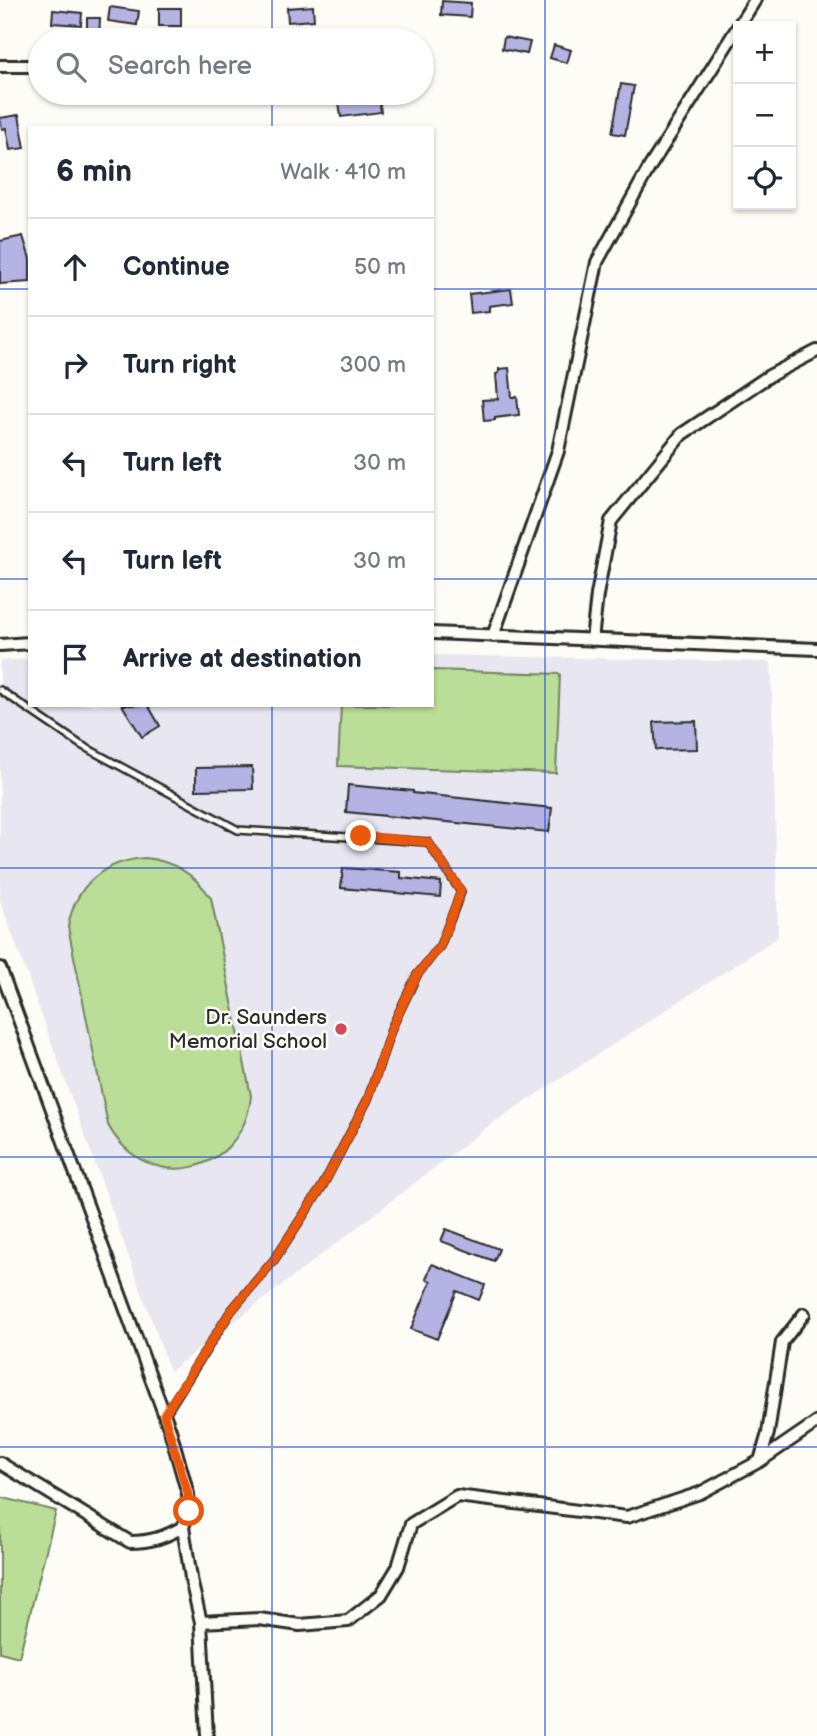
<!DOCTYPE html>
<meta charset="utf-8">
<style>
body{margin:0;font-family:"Balsamiq Sans",sans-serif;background:#f6f6f7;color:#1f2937}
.controls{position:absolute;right:21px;top:21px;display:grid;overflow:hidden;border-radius:0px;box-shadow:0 2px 5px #0004}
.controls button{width:63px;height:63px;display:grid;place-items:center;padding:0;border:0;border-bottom:2px solid #e0e1e3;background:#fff;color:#1f2937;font:35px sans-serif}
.stop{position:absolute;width:21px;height:21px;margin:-16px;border:5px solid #ea580c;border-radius:50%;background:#fff}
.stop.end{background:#ea580c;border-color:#fff;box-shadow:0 2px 7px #0008}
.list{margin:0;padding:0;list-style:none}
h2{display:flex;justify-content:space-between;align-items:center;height:91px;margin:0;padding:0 28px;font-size:30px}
h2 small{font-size:23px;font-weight:400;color:#747a83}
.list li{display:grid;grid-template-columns:46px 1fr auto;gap:21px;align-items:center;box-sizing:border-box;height:98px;padding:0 28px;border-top:2px solid #e0e1e3}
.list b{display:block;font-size:26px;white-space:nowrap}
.list em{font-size:23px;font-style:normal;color:#747a83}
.icon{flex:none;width:38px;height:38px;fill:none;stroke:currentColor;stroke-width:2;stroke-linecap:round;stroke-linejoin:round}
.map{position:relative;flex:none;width:817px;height:1736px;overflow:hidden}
.search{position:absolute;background:#fff;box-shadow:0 2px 5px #0004;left:28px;top:28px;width:406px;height:77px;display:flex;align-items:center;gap:18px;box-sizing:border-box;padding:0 24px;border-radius:38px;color:#747a83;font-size:26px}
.panel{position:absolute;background:#fff;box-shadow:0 2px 5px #0004;left:28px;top:126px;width:406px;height:581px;border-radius:0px}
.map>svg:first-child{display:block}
</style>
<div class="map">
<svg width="817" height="1736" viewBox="0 0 817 1736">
<rect width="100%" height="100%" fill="#fdfcf7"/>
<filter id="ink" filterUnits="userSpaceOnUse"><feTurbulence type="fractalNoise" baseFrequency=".0143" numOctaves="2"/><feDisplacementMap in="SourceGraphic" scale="14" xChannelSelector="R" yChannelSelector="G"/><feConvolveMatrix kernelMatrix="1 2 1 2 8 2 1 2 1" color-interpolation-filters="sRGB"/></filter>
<g filter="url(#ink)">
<path fill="#e7e6f1" d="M432,655L771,662L778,937L494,1122L170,1371L0,900V661L30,659V705H432Z"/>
<path fill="#badd97" stroke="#728461" stroke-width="2" d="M432,670L560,674L556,773L338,766L341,705H432Z
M145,858C174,861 195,874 211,898L251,1096C243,1176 146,1196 108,1125L68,927C75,886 103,861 145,858Z
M0,1497L56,1511L19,1657L0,1652Z"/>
<path fill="#b4b3e4" stroke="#2b2b2b" stroke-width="2" d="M442,1L471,3L470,17L441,15Z
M313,6L314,20L288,22L287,8Z
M110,7L139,11L137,25L108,21Z
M159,8H181V26H159Z
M53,10L82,13L81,25L52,23Z
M87,18H100L99,40H87Z
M504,37L530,42L527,54L502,49Z
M554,45L571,50L567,63L550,58Z
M621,84L634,86L625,135L612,133Z
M379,97L381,112L341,117L339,102Z
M19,115L25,148L10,150L6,128L2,129L0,118Z
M23,236L30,259V282L0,284V241Z
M511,289L513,303L489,306V311L471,313L469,294Z
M509,368L512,397H517L519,415L495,418V420L484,421L482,400L498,399L496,374L499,373V369Z
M122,705H148L160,726L142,737Z
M696,721L697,749L656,750L654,722Z
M252,767L253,789L196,790V768Z
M348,785L413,791V793L552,808L549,832L346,812Z
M343,868L401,872V878L441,882L440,897L341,888Z
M446,1229L499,1249L494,1261L441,1241Z
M432,1264L485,1285L479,1300L457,1291L437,1339L411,1329L431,1281L426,1279Z"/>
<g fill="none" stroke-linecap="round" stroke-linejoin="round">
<g stroke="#2b2b2b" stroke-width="10">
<path id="service" d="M0,690L81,745L238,830L428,842L461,892L440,946L417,975L392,1027L368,1099L322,1187L274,1260L231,1311L165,1415"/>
</g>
<g stroke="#2b2b2b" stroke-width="16">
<path id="minor" d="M0,66H40
M432,633L817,649
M493,636L558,451L597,262L649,168L755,0
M592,640L597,595L611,521L682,434L769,376L817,351
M0,645L30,643
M0,968L170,1430L188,1494L189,1511L183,1527
M760,1461L768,1433L782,1342L804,1314
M0,1463L130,1542C151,1542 165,1537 183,1527L192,1584L201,1622L207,1736
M201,1622L259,1619L300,1625L348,1621L381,1595L398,1567L411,1524L457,1496L627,1517L700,1493L760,1461L817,1422"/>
</g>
<use href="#service" stroke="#fdfcf7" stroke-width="5"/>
<use href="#minor" stroke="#fdfcf7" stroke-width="10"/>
</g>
</g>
<g fill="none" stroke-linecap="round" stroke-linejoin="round" filter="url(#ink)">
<path stroke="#ea580c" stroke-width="9" d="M189,1511L188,1494L164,1415L231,1311L274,1260L322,1187L368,1099L392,1027L417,975L440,946L461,891L428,842L361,836"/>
</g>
<path fill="none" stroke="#1d4ed8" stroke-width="2" stroke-opacity="0.55" d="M272,0V40M545,0V1736M272,93V128M0,289H30M432,289H817M0,579H30M432,579H817M272,705V1736M0,868H817M0,1157H817M0,1447H817"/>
<circle fill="#d1495b" stroke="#fdfcf7" stroke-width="2.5" cx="341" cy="1029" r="7"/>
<g text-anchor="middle" stroke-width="5" stroke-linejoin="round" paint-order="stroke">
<g font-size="21" fill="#2b2b2b" stroke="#fdfcf7" text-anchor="end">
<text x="327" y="1024">Dr. Saunders<tspan x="327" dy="24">Memorial School</tspan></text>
</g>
</g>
</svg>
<div class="controls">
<button>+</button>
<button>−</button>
<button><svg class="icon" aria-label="locate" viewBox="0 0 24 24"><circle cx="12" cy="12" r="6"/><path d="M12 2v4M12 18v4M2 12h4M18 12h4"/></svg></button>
</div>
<div class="stop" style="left:189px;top:1511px"></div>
<div class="stop end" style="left:361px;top:836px"></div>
<div class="search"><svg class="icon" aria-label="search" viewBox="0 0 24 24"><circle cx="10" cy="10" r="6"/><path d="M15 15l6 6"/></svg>Search here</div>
<section class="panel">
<h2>6 min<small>Walk · 410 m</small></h2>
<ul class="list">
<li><svg class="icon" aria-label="ahead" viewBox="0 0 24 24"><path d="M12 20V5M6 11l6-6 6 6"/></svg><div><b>Continue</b></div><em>50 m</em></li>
<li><svg class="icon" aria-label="right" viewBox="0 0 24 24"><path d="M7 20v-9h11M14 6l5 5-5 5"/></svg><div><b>Turn right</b></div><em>300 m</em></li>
<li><svg class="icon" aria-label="left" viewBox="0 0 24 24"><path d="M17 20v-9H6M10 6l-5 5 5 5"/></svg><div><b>Turn left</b></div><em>30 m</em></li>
<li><svg class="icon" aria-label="left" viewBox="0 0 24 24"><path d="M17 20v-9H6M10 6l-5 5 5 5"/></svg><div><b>Turn left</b></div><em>30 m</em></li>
<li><svg class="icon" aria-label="arrive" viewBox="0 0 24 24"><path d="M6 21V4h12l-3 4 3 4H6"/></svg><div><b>Arrive at destination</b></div></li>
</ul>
</section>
</div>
